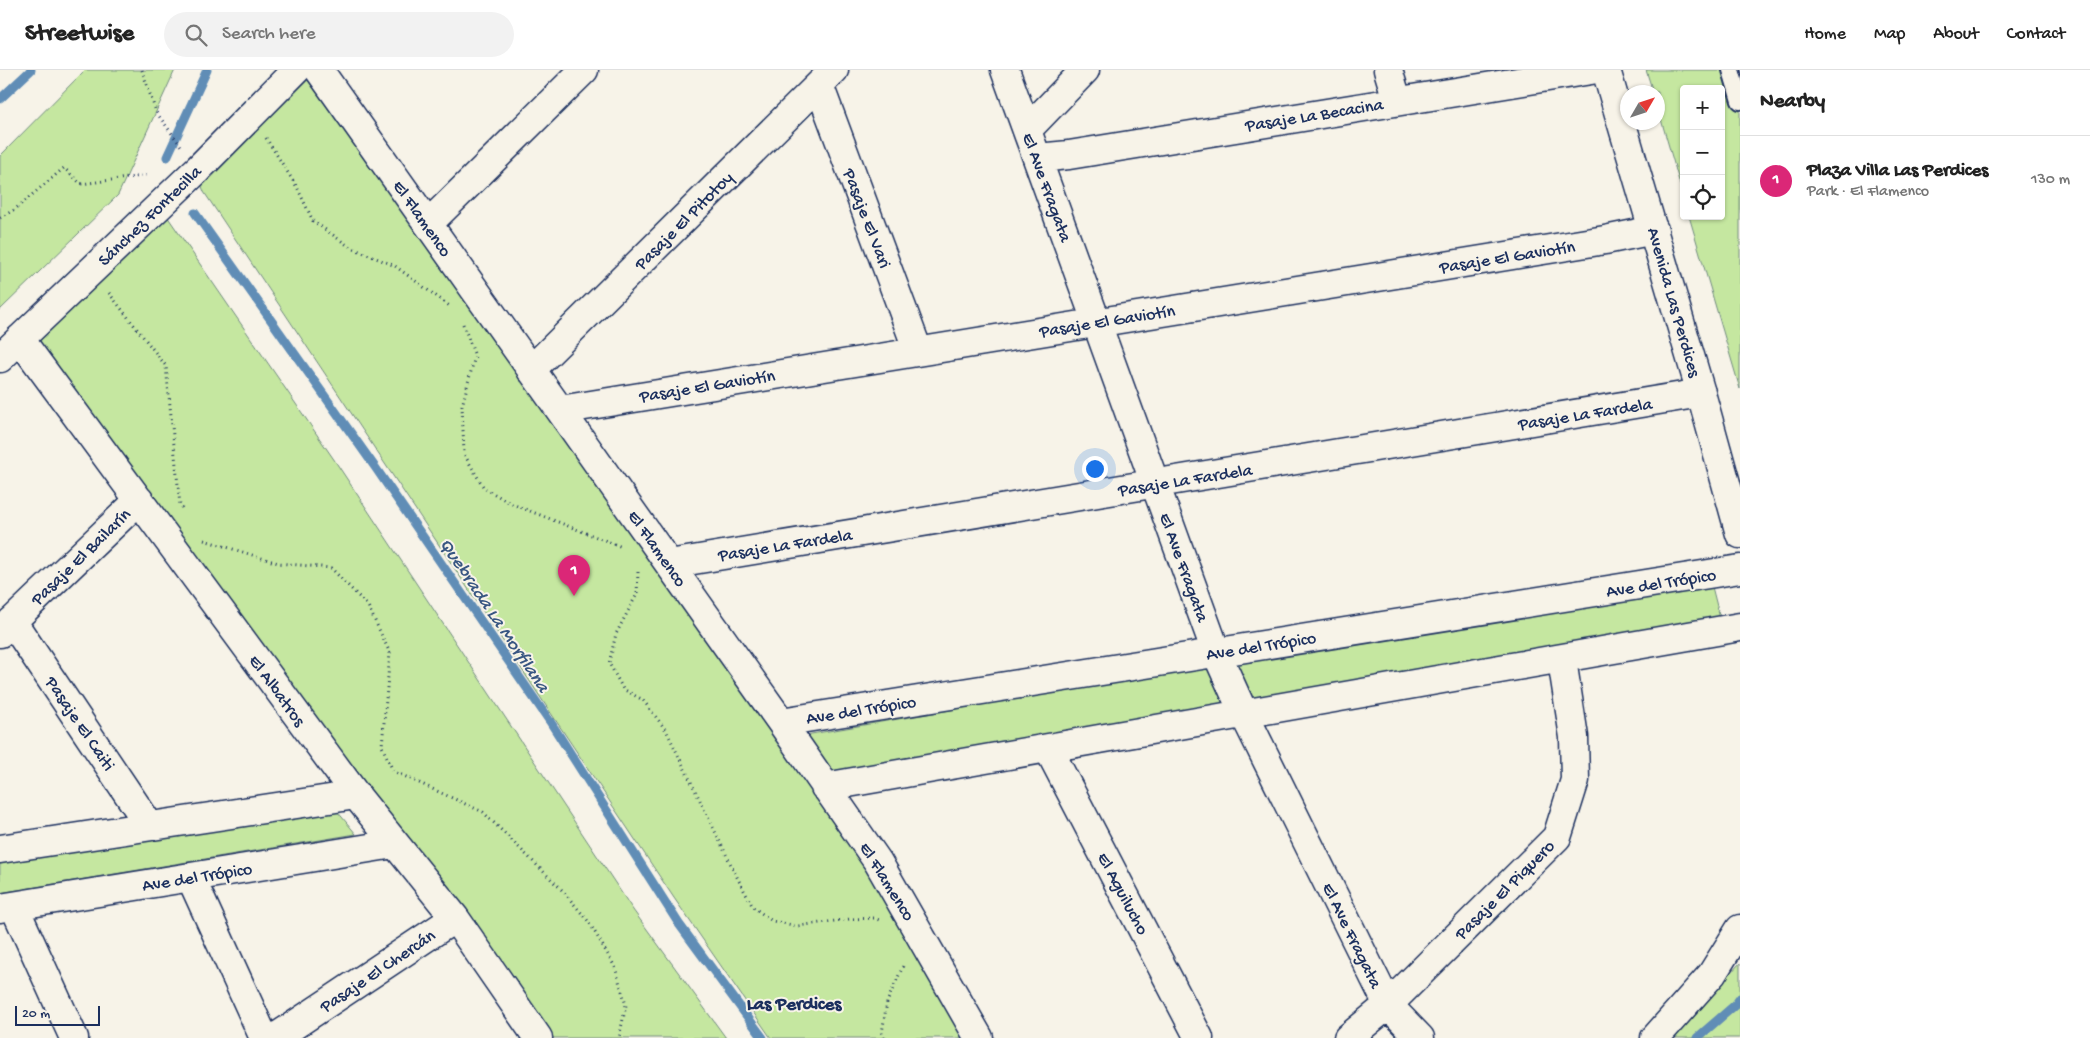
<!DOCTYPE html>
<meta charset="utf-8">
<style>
body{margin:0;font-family:"Gochi Hand",sans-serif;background:#f2f2f2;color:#222}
.controls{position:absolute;right:15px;top:15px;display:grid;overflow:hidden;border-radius:5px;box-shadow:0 1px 4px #0004}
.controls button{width:45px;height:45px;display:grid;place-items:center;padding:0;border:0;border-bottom:1px solid #e0e0e0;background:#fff;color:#222;font:25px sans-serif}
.compass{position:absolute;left:1620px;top:15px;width:45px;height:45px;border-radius:50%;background:#fff;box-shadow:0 1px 4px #0004;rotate:51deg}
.scale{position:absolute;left:15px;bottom:12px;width:85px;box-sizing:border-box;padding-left:5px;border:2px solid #1b2f5e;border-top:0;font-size:14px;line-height:18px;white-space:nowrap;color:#1b2f5e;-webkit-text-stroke:4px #f7f3e8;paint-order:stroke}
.you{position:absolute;left:1094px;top:398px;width:18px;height:18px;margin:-12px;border:4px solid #fff;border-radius:50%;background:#1a73e8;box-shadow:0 0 0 8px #1a73e833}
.badge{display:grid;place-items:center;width:32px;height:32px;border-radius:50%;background:#db2777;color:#fff;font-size:16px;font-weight:700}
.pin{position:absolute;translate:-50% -41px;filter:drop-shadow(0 1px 2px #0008)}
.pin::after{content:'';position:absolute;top:26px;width:18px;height:15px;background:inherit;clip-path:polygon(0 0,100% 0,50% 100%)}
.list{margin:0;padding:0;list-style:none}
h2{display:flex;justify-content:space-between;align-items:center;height:65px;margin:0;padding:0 20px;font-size:21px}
h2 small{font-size:16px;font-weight:400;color:#767676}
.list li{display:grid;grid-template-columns:32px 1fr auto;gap:15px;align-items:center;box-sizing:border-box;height:90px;padding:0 20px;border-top:1px solid #e0e0e0}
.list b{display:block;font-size:19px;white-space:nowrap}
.list p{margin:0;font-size:16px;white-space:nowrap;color:#767676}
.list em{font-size:16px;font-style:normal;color:#767676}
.icon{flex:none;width:28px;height:28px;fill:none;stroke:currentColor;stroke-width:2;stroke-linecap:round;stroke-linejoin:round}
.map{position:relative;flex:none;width:1740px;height:968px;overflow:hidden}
header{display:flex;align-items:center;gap:30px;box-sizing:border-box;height:70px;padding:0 25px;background:#fff;border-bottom:1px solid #e0e0e0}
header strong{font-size:24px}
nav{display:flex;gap:28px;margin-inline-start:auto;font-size:18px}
.search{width:350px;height:45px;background:#f2f2f2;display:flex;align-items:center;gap:12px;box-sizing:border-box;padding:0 18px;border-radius:28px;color:#767676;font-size:19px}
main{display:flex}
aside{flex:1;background:#fff}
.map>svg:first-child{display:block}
</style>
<header>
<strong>Streetwise</strong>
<div class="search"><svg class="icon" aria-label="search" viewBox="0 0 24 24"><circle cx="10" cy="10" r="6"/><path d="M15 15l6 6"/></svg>Search here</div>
<nav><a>Home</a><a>Map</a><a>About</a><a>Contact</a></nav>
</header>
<main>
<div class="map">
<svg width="1740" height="968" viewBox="0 0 1740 968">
<rect width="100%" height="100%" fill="#f7f3e8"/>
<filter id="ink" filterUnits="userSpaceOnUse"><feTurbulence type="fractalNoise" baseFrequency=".02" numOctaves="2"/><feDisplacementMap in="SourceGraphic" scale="10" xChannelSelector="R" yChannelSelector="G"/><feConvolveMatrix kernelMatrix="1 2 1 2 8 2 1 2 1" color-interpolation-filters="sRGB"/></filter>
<g filter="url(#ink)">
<path fill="#c5e7a0" stroke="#708b7f" d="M85,0H175L118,125L0,240V86Z
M1646,0H1740V319L1689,146H1721V19H1684V128L1658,39V22H1653Z
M305,6L802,702L894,843L965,968H771L674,828L204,122L200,111Z
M167,146L335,391L633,840L726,968H548L127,391L32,271Z
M1710,509L1722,556L827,710L794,667Z
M332,735L356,764L0,823V791Z
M1740,893V968H1671Z"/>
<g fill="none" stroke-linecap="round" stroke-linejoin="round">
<path stroke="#618db6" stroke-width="9" d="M0,29L31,0
M167,87L207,0
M195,143L375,397L551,653L679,854L763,968
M1697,968L1735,935L1740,928"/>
<g stroke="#1b2f5e" stroke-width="20">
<path id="lane" d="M1731,0L1740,31"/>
</g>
<g stroke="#1b2f5e" stroke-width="31">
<path id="street" d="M319,0L781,652L878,792L979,968
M1005,0L1216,582L1244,644L1388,935L1420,968
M1388,0L1397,30
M819,15L918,281
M1027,60L1085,0
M1037,88L1069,85L1591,0
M428,154L584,0
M20,269L356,725L455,848L538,968
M531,300L834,0
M560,340L1605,170L1654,160
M669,494L1701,323
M12,551L149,755
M0,563L139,430
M781,652L1740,499
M1048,678L1199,968
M825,717L1740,557
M0,779L356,725
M191,808L264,968
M14,836L74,968
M0,838L394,774
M275,968L455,848
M1348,968L1388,935L1557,767L1575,710L1574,667L1562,590"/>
</g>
<g stroke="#1b2f5e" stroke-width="31">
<path id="secondary" d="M1606,0L1701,323L1740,464
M0,288L198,99L296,0
M1655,968L1712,904L1740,859"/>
</g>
<path stroke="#1b2f5e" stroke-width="3" stroke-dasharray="1 4" stroke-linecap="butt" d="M142,0L156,42L181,76
M266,68L297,117L313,151L350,177L395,196L451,237
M0,148L14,140L64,98L81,114L150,105
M109,223L166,296L180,435L182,438
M463,254L475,286L462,336L464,384L484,418L512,434L622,477
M204,470L278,493L331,498L368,536L390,583L382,676L393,701L483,742L563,821L589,852L615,897L626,935L619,968
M638,502L637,524L616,564L609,593L623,619L643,630L666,660L739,811L753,837L772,851L798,856L850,849L874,848L879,850
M884,968L882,963L887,932L904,894"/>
<use href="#lane" stroke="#f7f3e8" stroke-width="16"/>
<use href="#street" stroke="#f7f3e8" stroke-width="28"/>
<use href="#secondary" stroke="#f7f3e8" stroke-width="28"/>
</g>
</g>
<g text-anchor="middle" stroke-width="4" stroke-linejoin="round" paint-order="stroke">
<g font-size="18" fill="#1b2f5e" stroke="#f7f3e8">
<text transform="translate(1314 44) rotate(-9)" y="6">Pasaje La Becacina</text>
<text transform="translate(1048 117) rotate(70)" y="6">El Ave Fragata</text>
<text transform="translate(149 145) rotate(-44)" y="6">Sánchez Fontecilla</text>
<text transform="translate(423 148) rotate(55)" y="6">El Flamenco</text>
<text transform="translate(868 148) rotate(69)" y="6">Pasaje El Vari</text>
<text transform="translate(683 150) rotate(-45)" y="6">Pasaje El Pitotoy</text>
<text transform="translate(1507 186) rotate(-9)" y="6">Pasaje El Gaviotín</text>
<text transform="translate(1675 232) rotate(74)" y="6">Avenida Las Perdices</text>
<text transform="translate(1107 250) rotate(-9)" y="6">Pasaje El Gaviotín</text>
<text transform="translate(707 315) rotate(-9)" y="6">Pasaje El Gaviotín</text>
<text transform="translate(1585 343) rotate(-9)" y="6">Pasaje La Fardela</text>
<text transform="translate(1185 409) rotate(-9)" y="6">Pasaje La Fardela</text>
<text transform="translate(785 474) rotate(-9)" y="6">Pasaje La Fardela</text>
<text transform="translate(658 478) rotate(55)" y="6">El Flamenco</text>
<text transform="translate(80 486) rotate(-44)" y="6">Pasaje El Bailarín</text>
<text transform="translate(1185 497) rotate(70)" y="6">El Ave Fragata</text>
<text transform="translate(1661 512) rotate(-9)" y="6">Ave del Trópico</text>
<text transform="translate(1261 575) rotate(-9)" y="6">Ave del Trópico</text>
<text transform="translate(278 620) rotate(54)" y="6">El Albatros</text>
<text transform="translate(861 639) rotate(-9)" y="6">Ave del Trópico</text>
<text transform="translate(81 653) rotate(56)" y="6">Pasaje El Caiti</text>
<text transform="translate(197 806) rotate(-9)" y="6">Ave del Trópico</text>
<text transform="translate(888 811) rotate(58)" y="6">El Flamenco</text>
<text transform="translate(1504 819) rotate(-45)" y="6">Pasaje El Piquero</text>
<text transform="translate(1124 823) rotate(62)" y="6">El Aguilucho</text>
<text transform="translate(1353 865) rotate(64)" y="6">El Ave Fragata</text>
<text transform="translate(377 900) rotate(-34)" y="6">Pasaje El Chercán</text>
</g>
<g font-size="19" font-style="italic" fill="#385682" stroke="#f7f3e8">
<text transform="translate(496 544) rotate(56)" y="7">Quebrada La Morfilana</text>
</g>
<g font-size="19" font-weight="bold" fill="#1b2f5e" stroke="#f7f3e8">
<text x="794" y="939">Las Perdices</text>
</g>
</g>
</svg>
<div class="controls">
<button>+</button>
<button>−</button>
<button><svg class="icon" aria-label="locate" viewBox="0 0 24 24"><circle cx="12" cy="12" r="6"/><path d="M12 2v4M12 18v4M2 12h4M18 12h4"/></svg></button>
</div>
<svg class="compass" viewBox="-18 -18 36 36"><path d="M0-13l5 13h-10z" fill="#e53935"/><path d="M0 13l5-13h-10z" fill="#767676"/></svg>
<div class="scale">20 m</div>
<div class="you"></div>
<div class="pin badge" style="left:574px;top:526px">1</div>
</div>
<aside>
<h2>Nearby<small></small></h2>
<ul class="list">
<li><span class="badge">1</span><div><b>Plaza Villa Las Perdices</b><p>Park · El Flamenco</p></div><em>130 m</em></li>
</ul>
</aside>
</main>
